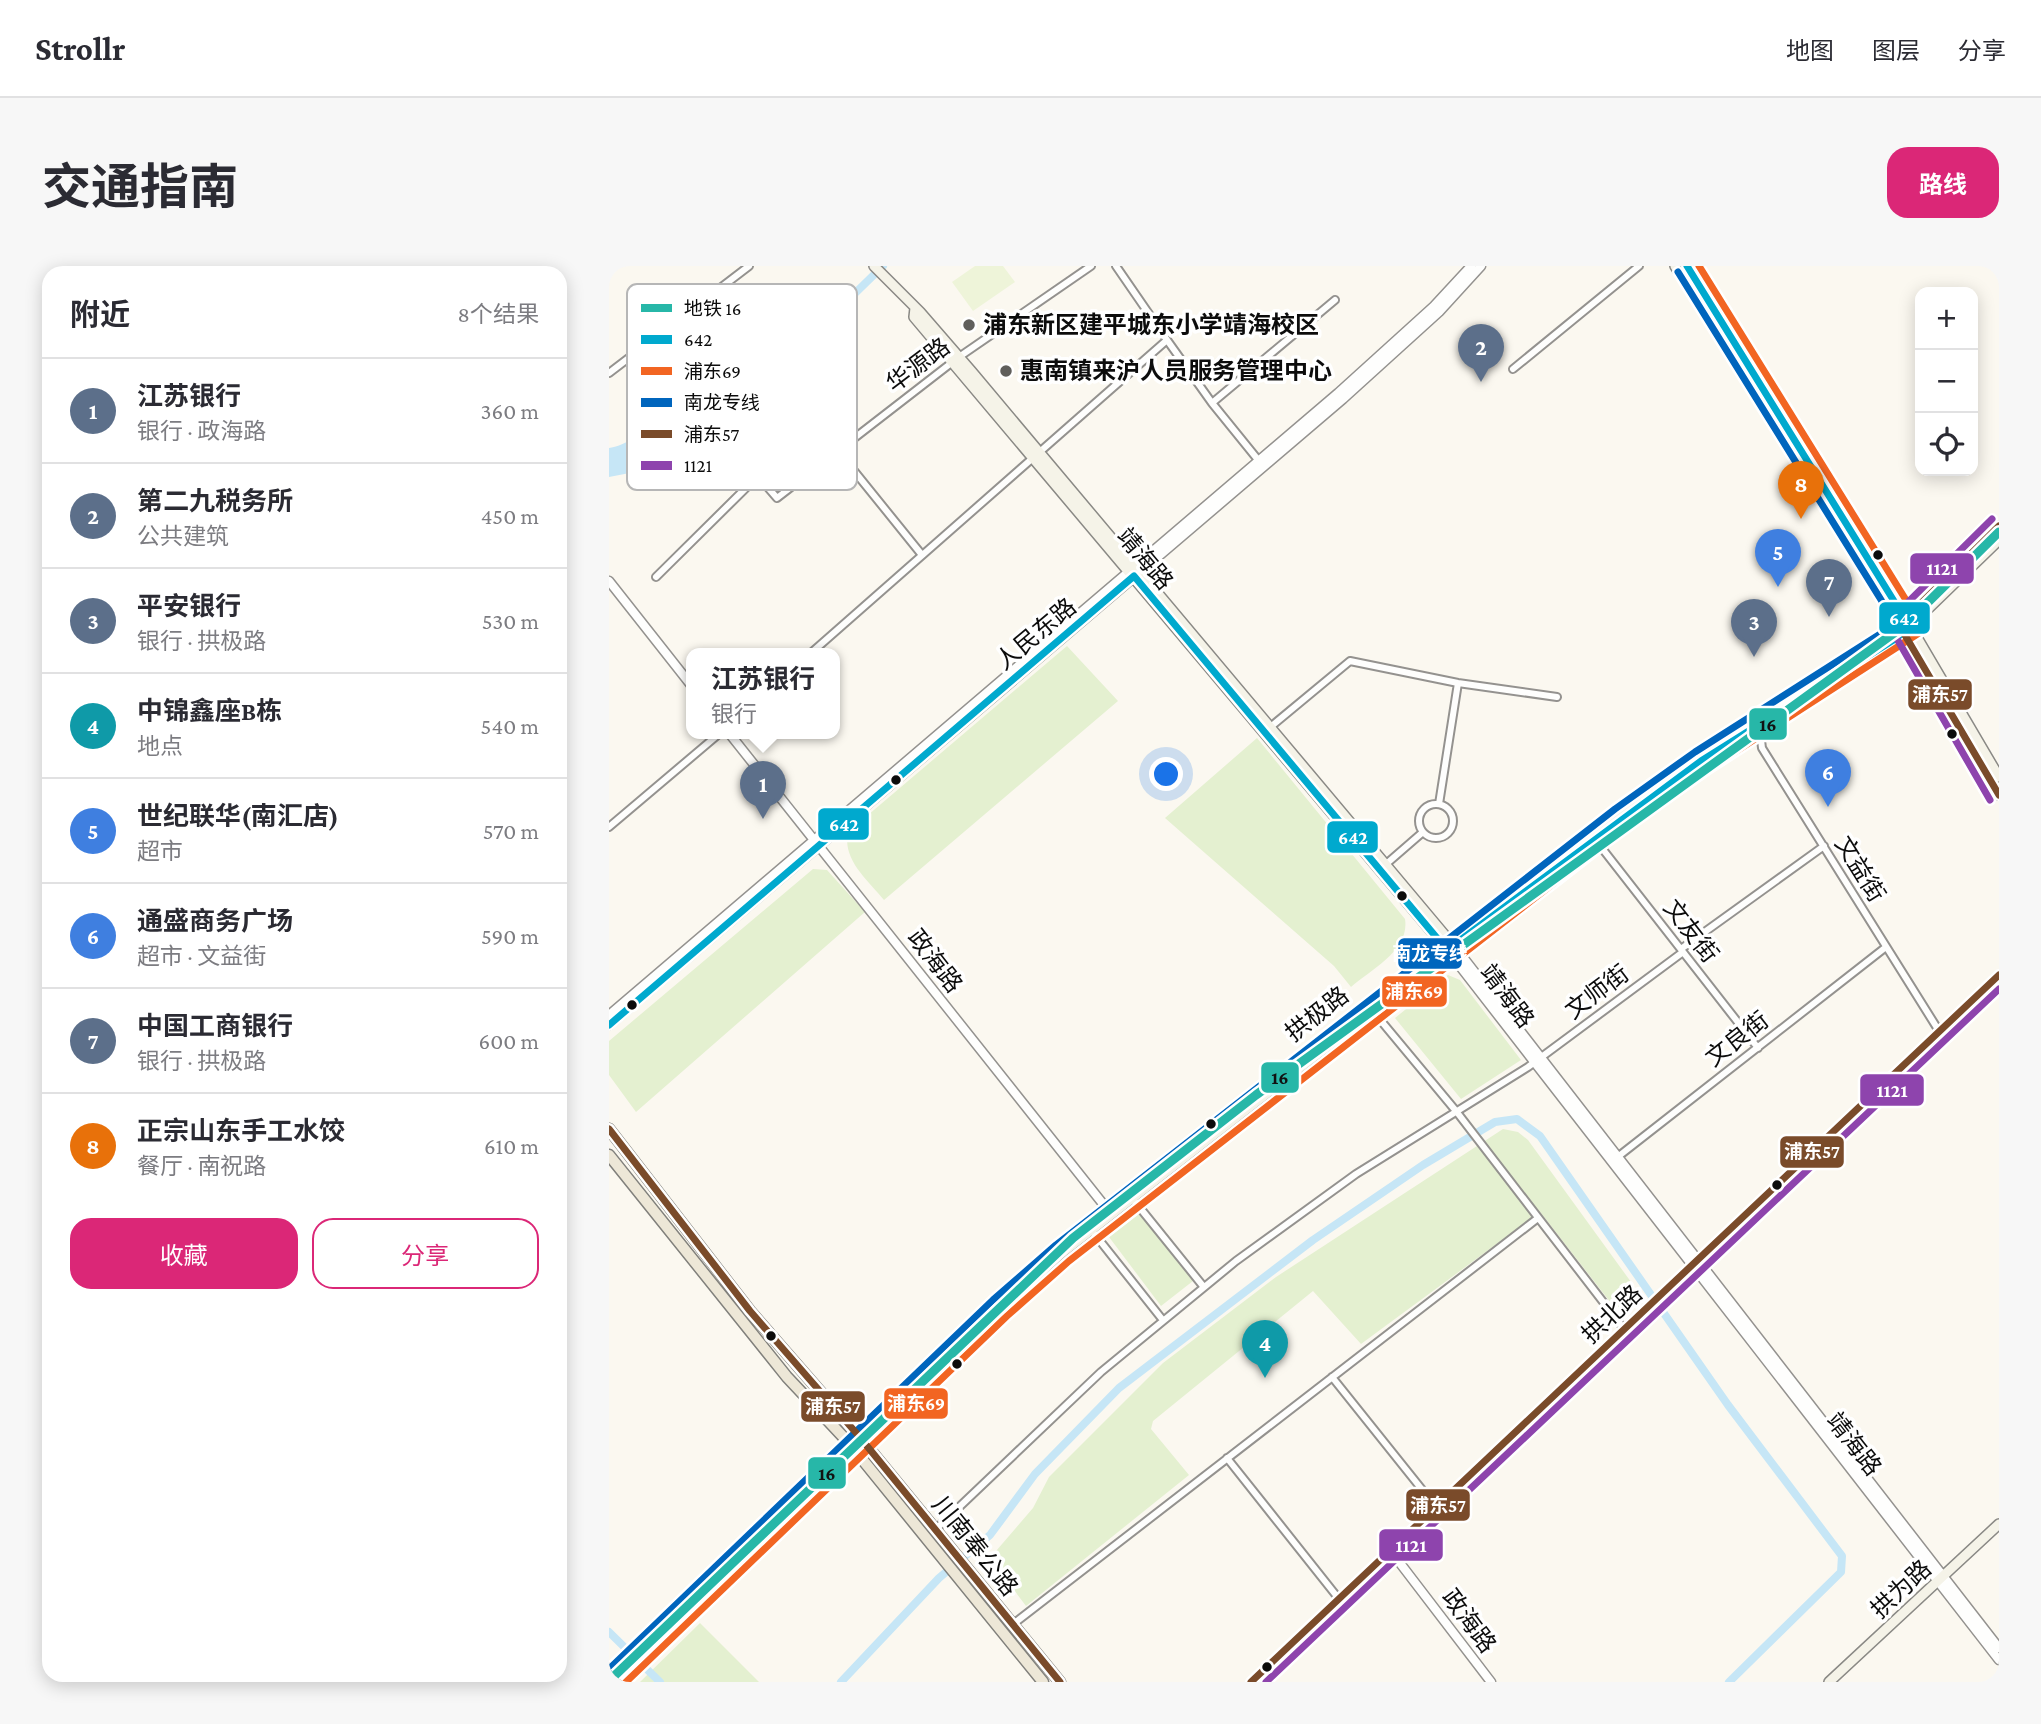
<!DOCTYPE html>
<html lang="zh">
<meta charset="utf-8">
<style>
body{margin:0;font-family:"Crimson Pro","Noto Sans SC",serif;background:#f7f7f7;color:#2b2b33}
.controls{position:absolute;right:21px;top:21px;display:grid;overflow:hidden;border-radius:14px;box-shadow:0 4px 18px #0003}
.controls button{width:63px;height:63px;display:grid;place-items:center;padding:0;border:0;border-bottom:2px solid #e1e1e2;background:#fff;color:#2b2b33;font:35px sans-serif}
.you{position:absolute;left:558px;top:509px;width:24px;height:24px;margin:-18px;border:5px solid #fff;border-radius:50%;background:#1a73e8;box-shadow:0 0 0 10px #1a73e833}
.badge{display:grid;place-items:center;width:46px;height:46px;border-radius:50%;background:#db2777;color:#fff;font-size:23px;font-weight:700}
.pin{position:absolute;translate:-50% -58px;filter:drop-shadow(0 2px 4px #0008)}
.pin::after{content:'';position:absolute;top:37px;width:24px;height:21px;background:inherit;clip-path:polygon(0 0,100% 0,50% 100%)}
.popup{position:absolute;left:77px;top:382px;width:154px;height:91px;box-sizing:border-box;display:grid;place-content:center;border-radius:14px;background:#fff;filter:drop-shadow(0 2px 5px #0005);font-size:23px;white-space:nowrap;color:#7c7c81}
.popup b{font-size:26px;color:#2b2b33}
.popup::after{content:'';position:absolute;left:50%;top:100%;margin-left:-14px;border:14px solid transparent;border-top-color:#fff}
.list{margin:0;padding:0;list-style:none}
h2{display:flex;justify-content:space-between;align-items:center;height:91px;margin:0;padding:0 28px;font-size:30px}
h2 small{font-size:23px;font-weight:400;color:#7c7c81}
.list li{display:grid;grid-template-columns:46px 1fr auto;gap:21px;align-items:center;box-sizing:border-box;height:105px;padding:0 28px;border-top:2px solid #e1e1e2}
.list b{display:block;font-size:26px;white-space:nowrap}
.list p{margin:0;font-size:23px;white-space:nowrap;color:#7c7c81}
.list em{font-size:23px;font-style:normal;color:#7c7c81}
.actions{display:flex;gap:14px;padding:21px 28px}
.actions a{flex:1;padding:16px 0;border:2px solid #db2777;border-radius:21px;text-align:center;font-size:24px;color:#db2777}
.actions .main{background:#db2777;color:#fff}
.icon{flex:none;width:38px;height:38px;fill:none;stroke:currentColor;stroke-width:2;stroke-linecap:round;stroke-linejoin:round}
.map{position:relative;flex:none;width:1390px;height:1416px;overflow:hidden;border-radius:21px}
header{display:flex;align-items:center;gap:42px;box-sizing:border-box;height:98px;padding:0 35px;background:#fff;border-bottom:2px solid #e1e1e2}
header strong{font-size:33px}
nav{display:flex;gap:38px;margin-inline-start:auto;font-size:24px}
.intro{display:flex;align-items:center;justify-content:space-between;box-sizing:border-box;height:168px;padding:0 42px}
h1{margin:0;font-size:49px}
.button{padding:18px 32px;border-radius:21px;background:#db2777;color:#fff;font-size:24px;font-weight:700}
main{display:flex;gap:42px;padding:0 42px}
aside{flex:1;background:#fff;border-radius:21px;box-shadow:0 4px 18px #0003}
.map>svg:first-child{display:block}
</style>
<header>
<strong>Strollr</strong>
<nav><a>地图</a><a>图层</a><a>分享</a></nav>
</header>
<div class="intro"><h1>交通指南</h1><a class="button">路线</a></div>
<main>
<aside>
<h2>附近<small>8个结果</small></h2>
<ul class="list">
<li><span class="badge" style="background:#5c6f8a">1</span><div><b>江苏银行</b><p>银行 · 政海路</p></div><em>360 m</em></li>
<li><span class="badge" style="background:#5c6f8a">2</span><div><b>第二九税务所</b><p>公共建筑</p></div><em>450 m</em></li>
<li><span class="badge" style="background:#5c6f8a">3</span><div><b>平安银行</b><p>银行 · 拱极路</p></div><em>530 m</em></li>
<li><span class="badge" style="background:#0f9aa8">4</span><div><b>中锦鑫座B栋</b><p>地点</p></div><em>540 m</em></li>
<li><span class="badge" style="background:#3f7fe0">5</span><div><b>世纪联华(南汇店)</b><p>超市</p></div><em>570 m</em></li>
<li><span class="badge" style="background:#3f7fe0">6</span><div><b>通盛商务广场</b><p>超市 · 文益街</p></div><em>590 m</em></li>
<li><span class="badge" style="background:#5c6f8a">7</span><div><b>中国工商银行</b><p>银行 · 拱极路</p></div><em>600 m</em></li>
<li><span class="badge" style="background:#e8710a">8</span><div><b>正宗山东手工水饺</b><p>餐厅 · 南祝路</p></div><em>610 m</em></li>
</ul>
<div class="actions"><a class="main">收藏</a><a>分享</a></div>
</aside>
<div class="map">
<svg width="1390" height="1416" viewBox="0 0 1390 1416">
<rect width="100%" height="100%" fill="#fbf8f0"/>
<path fill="#e4f0d0" d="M458,380L509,435L275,634C259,614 233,594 239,566Z
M648,472L796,653C801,684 763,703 742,721L725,700L556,552Z
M204,603L218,604L256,646L27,846L0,809V775Z
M839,709L851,714L912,794L852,833L786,752Z
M894,863L909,866L919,874L1030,1027L1009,1046L931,946L752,1078L704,1025L544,1155L542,1163L580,1209L417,1340L381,1292L424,1242L440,1211L554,1097L667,1011Z
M531,947L584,1015L552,1040L500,971Z
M91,1357L150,1416H31Z"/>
<path fill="#eef4d9" d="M366,0H394L406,16L364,45L343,16Z"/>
<path fill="#c6e6f6" d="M181,65L194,84L54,192L31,205L0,211V182C30,179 103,116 131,97C147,85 165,75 181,65Z"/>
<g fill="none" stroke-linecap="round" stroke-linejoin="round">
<path stroke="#c6e6f6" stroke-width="8" d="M182,80L234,39L274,0
M0,1366L51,1416
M232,1416L330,1312L381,1269L426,1208L510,1122L704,974L814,899L886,856L908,853L931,870L1119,1139L1233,1290L1232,1306L1120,1416"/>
<g stroke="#94928f" stroke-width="10">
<path id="minor" d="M507,0L558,74
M904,103L1030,0
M0,107L140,0
M603,137L650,195
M229,185L313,289
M47,311L149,210L168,232L350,91L482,0
M202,387L558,74L603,137L726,34
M1150,458L1153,482L1330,765
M659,463L741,395L849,417L948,431
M810 555a17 17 0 1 1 34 0a17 17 0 1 1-34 0Z
M830,538L849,417
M0,561L111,467
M985,572L1149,782
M776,599L814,566
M1072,683L1215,580
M763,744L847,845L1015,1063
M1006,893L1277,681
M523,932L594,1020
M480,961L553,1053
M723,1111L827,1241
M618,1192L730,1333
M326,1264L492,1106L627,995L747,908L919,801L1074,686
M403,1359L929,952
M642,1416L1390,709"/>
</g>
<g stroke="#94928f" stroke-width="11">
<path id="tertiary" d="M0,315L82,419
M120,467L502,948
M843,677L1390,1382
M836,681L1390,1394
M0,749L729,127L825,40L862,0
M0,759L734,133L830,46L872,0
M781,1284L882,1416"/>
</g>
<g stroke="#8a8985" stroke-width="12">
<path id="secondary" d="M265,0L311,46L363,106L839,673
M1066,0L1198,208L1390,529
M1078,0L1283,329L1390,511
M306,42L305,51L833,678
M10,1396L385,1036L447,980L1007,546L1119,467L1290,359L1390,260
M16,1403L391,1042L453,987L1012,552L1124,474L1294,367L1390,274
M1220,1416L1390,1258"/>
</g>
<g stroke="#81807c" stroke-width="13">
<path id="primary" d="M0,863L141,1045L249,1169L451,1416
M0,889L178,1111L240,1177L434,1416
M0,1406L10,1396
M2,1416L16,1403"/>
</g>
<use href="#minor" stroke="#fefefd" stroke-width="6"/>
<use href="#tertiary" stroke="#fefefd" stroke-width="8"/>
<use href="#secondary" stroke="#f5f3e8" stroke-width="9"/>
<use href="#primary" stroke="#ede7d7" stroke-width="10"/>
<g stroke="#fff" stroke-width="12">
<path id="bus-1" d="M0,759L525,310L838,684L1092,495L1286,373L1301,361L1078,0"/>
</g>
<g stroke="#fff" stroke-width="12">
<path id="bus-2" d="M17,1416L398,1050L460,995L1018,560L1098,504L1310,367V355L1090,0"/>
</g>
<g stroke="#fff" stroke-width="12">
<path id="bus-3" d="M0,1403L384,1034L447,979L1006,543L1086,486L1287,358L1069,6"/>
</g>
<g stroke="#fff" stroke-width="12">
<path id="bus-4" d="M1390,260L1290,359L1390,529
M0,863L141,1045L249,1169L451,1416
M642,1416L1390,709"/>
</g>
<g stroke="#fff" stroke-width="12">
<path id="bus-5" d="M1381,534L1280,359L1283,352L1383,253
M657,1416L1390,723"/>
</g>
<use href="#bus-1" stroke="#00a9ce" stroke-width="7"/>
<use href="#bus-2" stroke="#f26522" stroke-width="7"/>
<use href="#bus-3" stroke="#0065bd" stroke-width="7"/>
<use href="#bus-4" stroke="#7a4b2a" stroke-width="7"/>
<use href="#bus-5" stroke="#8e44ad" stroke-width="7"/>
<g stroke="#fff" stroke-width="14">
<path id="metro-1" d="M0,1415L464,972L647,829L1296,359L1390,266"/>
</g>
<use href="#metro-1" stroke="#27b7a8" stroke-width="9"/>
</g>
<g fill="#605f5c" stroke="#fff" stroke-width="2.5">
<circle cx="360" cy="59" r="7"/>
<circle cx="397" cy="105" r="7"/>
</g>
<g fill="#0c0c0c" stroke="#fff" stroke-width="2.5">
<circle cx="1269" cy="289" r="6"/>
<circle cx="1343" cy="468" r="6"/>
<circle cx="287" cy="514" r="6"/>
<circle cx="793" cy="630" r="6"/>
<circle cx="23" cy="739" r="6"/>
<circle cx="602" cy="858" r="6"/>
<circle cx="1168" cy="919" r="6"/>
<circle cx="162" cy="1070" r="6"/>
<circle cx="348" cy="1098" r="6"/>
<circle cx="658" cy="1401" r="6"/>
</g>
<g text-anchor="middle" stroke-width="7" stroke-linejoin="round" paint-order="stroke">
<g font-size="24" font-weight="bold" fill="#0c0c0c" stroke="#fff" text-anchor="start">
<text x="374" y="67">浦东新区建平城东小学靖海校区</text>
<text x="411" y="113">惠南镇来沪人员服务管理中心</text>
</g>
<g font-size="24" fill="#0c0c0c" stroke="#fff">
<text transform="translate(309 99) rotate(-37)" y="8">华源路</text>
<text transform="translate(536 293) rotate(50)" y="8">靖海路</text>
<text transform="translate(427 368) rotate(-40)" y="8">人民东路</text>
<text transform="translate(1251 603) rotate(58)" y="8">文益街</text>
<text transform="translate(1082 665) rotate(52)" y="8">文友街</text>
<text transform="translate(326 695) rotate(52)" y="8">政海路</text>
<text transform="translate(988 726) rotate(-37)" y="8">文师街</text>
<text transform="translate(898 730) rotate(53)" y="8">靖海路</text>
<text transform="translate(708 748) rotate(-38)" y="8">拱极路</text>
<text transform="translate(1128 773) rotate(-38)" y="8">文良街</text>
<text transform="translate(1003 1048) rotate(-43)" y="8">拱北路</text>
<text transform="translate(1245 1178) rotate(52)" y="8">靖海路</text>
<text transform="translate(366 1280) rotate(51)" y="8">川南奉公路</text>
<text transform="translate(1292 1323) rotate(-43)" y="8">拱为路</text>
<text transform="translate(860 1355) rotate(53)" y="8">政海路</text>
</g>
</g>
<rect x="18" y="18" width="230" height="206" rx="10" fill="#fff" stroke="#b6b6b6" stroke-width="2"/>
<rect x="32" y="38" width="31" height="8" fill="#27b7a8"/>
<rect x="32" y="69" width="31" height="9" fill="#00a9ce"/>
<rect x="32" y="101" width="31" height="8" fill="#f26522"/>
<rect x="32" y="132" width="31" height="9" fill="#0065bd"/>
<rect x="32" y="164" width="31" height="8" fill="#7a4b2a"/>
<rect x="32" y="195" width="31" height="9" fill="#8e44ad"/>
<g font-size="19" fill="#0c0c0c">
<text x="75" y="49">地铁 16</text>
<text x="75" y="80">642</text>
<text x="75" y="112">浦东69</text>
<text x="75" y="143">南龙专线</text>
<text x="75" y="175">浦东57</text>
<text x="75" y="206">1121</text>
</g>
<g stroke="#fff" stroke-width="2.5">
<rect x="1300" y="286" width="66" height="33" rx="7" fill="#8e44ad"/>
<rect x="1269" y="335" width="53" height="34" rx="7" fill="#00a9ce"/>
<rect x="1298" y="412" width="66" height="33" rx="7" fill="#7a4b2a"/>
<rect x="1139" y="441" width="40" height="34" rx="7" fill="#27b7a8"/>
<rect x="208" y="541" width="53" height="34" rx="7" fill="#00a9ce"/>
<rect x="717" y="554" width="53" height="34" rx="7" fill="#00a9ce"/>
<rect x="788" y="671" width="66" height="33" rx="7" fill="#0065bd"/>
<rect x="772" y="709" width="67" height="33" rx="7" fill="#f26522"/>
<rect x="651" y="795" width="40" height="33" rx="7" fill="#27b7a8"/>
<rect x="1250" y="807" width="66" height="34" rx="7" fill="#8e44ad"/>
<rect x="1170" y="869" width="66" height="34" rx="7" fill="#7a4b2a"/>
<rect x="274" y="1121" width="66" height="33" rx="7" fill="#f26522"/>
<rect x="191" y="1124" width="66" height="33" rx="7" fill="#7a4b2a"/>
<rect x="198" y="1190" width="40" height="34" rx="7" fill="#27b7a8"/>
<rect x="796" y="1222" width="66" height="34" rx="7" fill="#7a4b2a"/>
<rect x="769" y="1262" width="66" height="34" rx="7" fill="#8e44ad"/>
</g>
<g font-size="19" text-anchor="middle" font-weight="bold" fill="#fff">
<text x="1333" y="309">1121</text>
<text x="1295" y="359">642</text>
<text x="1331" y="435">浦东57</text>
<text x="235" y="565">642</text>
<text x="744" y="578">642</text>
<text x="821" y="694">南龙专线</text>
<text x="805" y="732">浦东69</text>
<text x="1283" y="831">1121</text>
<text x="1203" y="892">浦东57</text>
<text x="307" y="1144">浦东69</text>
<text x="224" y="1147">浦东57</text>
<text x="829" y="1246">浦东57</text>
<text x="802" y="1286">1121</text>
</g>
<g font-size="19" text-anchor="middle" font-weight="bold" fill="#111">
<text x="1159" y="465">16</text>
<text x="671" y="818">16</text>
<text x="218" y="1214">16</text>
</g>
</svg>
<div class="controls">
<button>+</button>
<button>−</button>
<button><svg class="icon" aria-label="locate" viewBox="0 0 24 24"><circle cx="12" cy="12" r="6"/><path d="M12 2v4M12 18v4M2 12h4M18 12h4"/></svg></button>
</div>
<div class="you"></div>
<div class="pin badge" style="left:154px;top:553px;background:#5c6f8a">1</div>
<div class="popup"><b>江苏银行</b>银行</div>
<div class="pin badge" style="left:872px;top:116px;background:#5c6f8a">2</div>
<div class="pin badge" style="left:1145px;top:391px;background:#5c6f8a">3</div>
<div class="pin badge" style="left:656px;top:1112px;background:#0f9aa8">4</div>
<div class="pin badge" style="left:1169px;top:321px;background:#3f7fe0">5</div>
<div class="pin badge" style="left:1219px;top:541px;background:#3f7fe0">6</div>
<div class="pin badge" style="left:1220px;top:351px;background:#5c6f8a">7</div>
<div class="pin badge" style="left:1192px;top:253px;background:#e8710a">8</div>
</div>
</main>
